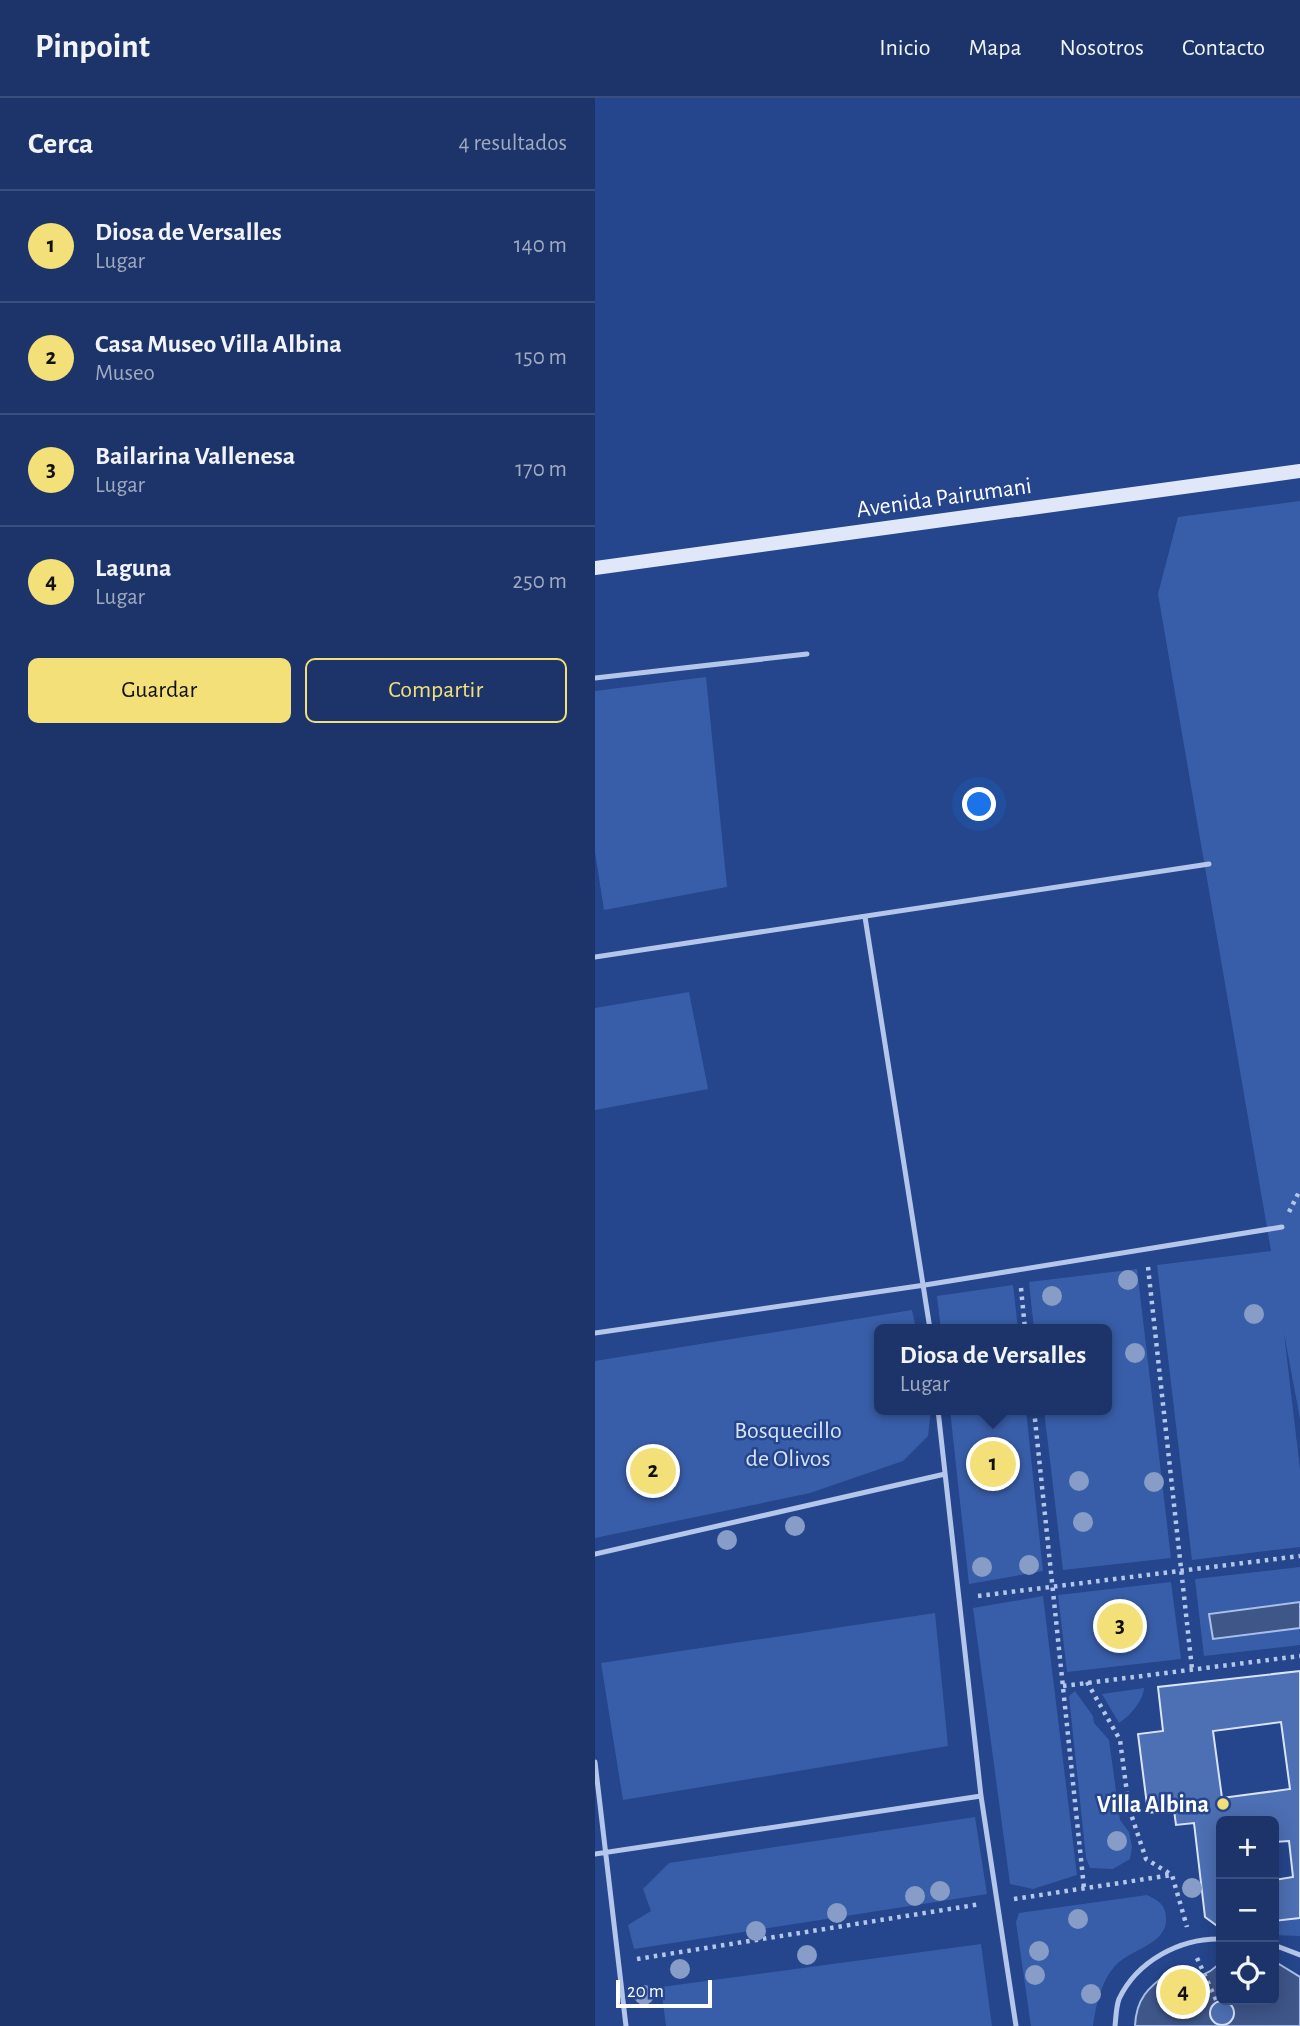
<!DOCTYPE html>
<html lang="es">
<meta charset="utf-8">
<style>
body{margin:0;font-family:"Alegreya Sans",sans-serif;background:#293f71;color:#f1f3f6}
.controls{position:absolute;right:21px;bottom:21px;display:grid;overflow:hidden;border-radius:10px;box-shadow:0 4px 18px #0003}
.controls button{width:63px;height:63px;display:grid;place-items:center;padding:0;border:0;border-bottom:2px solid #3a4f7d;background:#1c3469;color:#f1f3f6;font:35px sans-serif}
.scale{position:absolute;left:21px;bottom:18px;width:96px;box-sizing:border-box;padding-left:7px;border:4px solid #fff;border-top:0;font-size:19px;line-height:24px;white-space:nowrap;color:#fff;-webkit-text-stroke:5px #25458c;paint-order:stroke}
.you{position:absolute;left:385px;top:707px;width:24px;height:24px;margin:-18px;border:5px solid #fff;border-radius:50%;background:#1a73e8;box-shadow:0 0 0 10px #1a73e833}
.badge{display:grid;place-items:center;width:46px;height:46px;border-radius:50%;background:#f4e078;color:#111;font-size:23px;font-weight:700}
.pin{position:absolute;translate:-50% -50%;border:4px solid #fff;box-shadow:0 2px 7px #0006}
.popup{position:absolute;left:279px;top:1226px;width:238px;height:91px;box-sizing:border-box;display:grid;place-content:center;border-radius:10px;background:#1c3469;filter:drop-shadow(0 2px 5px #0005);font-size:23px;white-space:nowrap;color:#a0aac0}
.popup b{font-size:26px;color:#f1f3f6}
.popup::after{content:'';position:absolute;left:50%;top:100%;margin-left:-14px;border:14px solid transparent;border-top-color:#1c3469}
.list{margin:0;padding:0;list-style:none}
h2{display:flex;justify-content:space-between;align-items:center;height:91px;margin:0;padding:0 28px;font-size:30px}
h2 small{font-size:23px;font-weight:400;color:#a0aac0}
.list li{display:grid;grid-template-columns:46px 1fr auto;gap:21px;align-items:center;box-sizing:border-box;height:112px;padding:0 28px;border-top:2px solid #3a4f7d}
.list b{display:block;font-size:26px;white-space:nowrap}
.list p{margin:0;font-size:23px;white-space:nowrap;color:#a0aac0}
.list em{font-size:23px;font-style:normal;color:#a0aac0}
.actions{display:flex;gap:14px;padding:21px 28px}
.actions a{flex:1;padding:16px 0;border:2px solid #f4e078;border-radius:10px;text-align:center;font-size:24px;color:#f4e078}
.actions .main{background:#f4e078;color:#111}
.icon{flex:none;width:38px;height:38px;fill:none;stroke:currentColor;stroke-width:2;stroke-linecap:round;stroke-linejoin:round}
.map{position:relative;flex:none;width:705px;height:1928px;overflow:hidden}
header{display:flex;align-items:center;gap:42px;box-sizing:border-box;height:98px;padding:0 35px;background:#1c3469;border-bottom:2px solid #3a4f7d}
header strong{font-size:33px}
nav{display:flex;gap:38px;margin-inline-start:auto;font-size:24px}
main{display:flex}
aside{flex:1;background:#1c3469}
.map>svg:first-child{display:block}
</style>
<header>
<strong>Pinpoint</strong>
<nav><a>Inicio</a><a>Mapa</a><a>Nosotros</a><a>Contacto</a></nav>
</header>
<main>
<aside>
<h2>Cerca<small>4 resultados</small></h2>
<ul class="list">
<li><span class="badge">1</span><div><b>Diosa de Versalles</b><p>Lugar</p></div><em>140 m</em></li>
<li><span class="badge">2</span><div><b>Casa Museo Villa Albina</b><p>Museo</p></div><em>150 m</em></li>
<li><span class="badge">3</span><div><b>Bailarina Vallenesa</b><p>Lugar</p></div><em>170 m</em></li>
<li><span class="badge">4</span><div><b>Laguna</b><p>Lugar</p></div><em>250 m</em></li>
</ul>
<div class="actions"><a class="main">Guardar</a><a>Compartir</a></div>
</aside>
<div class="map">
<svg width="705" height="1928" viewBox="0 0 705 1928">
<rect width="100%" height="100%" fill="#25458c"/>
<path fill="#395ea9" d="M705,403V1321L689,1235L705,1371V1449L597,1462L562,1167L676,1153L563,496L583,419Z
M111,579L132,789L9,812L0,754V593Z
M94,894L113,991L0,1012V910Z
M542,1171L576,1460L468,1472L449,1312H512V1231H439L434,1184Z
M418,1187L423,1231H346L342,1198Z
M317,1212L321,1231H284V1312H336L333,1338L308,1363L215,1395L0,1440V1263Z
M355,1312H431L448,1473L374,1486Z
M705,1469V1504L615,1516L618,1541L705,1530V1547L609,1558L600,1481Z
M576,1484L586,1561L472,1574L463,1497Z
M448,1498L482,1777L438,1791L415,1786L378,1510Z
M340,1515L353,1648L28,1702L6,1565Z
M549,1590C548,1603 535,1618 524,1625L507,1596Z
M480,1593L498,1618L499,1625L514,1642L525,1722L534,1734L537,1749L535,1761L518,1771L495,1770L491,1760L474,1598Z
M380,1719L392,1796L39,1851L33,1827L56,1813L48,1791L74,1765Z
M552,1797C563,1802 571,1807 571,1820C573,1846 536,1851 521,1867C506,1883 501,1907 498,1928H436L421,1824L424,1815Z
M705,1820V1838L679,1837V1823Z
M386,1846L397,1928H71L66,1889Z"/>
<path fill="#3f5689" stroke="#a8bfeb" stroke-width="2" d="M705,1504V1530L618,1541L614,1516Z
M626,1863V1902H679V1863L705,1879V1928H540C541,1901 553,1889 575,1874C595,1881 612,1881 626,1863Z"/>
<path fill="#4d6fb3" stroke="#d8e3f8" stroke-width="2" fill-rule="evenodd" d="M705,1573V1820L679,1823V1782L698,1779L694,1743L679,1744V1723H626L625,1830L610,1819L599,1725L581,1727L579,1712L553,1715L543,1636L568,1633L563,1589ZM686,1624L695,1691L627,1700L618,1633Z
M615 1915a12 12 0 1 1 24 0a12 12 0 1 1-24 0Z"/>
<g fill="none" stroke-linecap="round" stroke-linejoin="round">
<path stroke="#b4c6ea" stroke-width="4.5" stroke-dasharray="3.5 5" stroke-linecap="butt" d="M694,1114L705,1092
M553,1169L597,1571
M426,1190L430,1231
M439,1312L489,1790
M383,1498L705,1458
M492,1584L525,1642L534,1710L551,1761L577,1777L592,1829
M468,1588L705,1558
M419,1801L577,1777
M602,1860L622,1904
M42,1861L386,1806"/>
<path stroke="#b4c6ea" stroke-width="5" d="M0,580L212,556
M270,819L335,1231
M0,859L614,766
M0,1235L330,1187L687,1129
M343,1312L386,1698L421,1928
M0,1456L350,1376
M0,1664L31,1928
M0,1756L386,1698
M679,1847L705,1857
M520,1928C521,1920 521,1909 524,1901C542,1863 585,1840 626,1841"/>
<path stroke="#dfe7f9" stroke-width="14" d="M0,470L705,373"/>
</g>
<g fill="#879cc7">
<circle cx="533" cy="1182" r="10"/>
<circle cx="457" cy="1198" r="10"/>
<circle cx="659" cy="1216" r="10"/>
<circle cx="540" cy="1255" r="10"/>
<circle cx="484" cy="1383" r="10"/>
<circle cx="559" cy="1384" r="10"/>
<circle cx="488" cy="1424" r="10"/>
<circle cx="200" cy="1428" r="10"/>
<circle cx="132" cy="1442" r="10"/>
<circle cx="434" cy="1467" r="10"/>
<circle cx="387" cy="1469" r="10"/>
<circle cx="522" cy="1743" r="10"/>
<circle cx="597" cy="1790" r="10"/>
<circle cx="345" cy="1793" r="10"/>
<circle cx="320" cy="1798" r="10"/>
<circle cx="242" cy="1815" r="10"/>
<circle cx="483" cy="1821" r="10"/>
<circle cx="161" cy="1833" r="10"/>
<circle cx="444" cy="1853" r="10"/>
<circle cx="212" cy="1857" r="10"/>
<circle cx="85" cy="1871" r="10"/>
<circle cx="440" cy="1877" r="10"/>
<circle cx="496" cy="1896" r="10"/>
<circle cx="49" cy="1897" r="10"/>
</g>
<circle fill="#f4e078" stroke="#25458c" stroke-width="2.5" cx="628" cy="1706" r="7"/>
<g text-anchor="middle" stroke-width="5" stroke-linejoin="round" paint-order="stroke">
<g font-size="24" fill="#fff" stroke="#25458c">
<text transform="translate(349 399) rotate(-8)" y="8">Avenida Pairumani</text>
</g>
<g font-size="24" fill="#d8e3f8" stroke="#25458c">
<text x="193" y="1340">Bosquecillo<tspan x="193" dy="28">de Olivos</tspan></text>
</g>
<g font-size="24" font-weight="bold" fill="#fff" stroke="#25458c" text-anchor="end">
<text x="614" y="1714">Villa Albina</text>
</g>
</g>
</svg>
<div class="controls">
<button>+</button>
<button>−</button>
<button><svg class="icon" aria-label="locate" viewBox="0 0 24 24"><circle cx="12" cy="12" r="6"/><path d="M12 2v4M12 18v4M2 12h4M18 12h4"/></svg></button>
</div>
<div class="scale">20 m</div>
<div class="you"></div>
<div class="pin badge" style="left:398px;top:1366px">1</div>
<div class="popup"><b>Diosa de Versalles</b>Lugar</div>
<div class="pin badge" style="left:58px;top:1373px">2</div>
<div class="pin badge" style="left:525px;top:1528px">3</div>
<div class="pin badge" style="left:588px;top:1894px">4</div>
</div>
</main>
